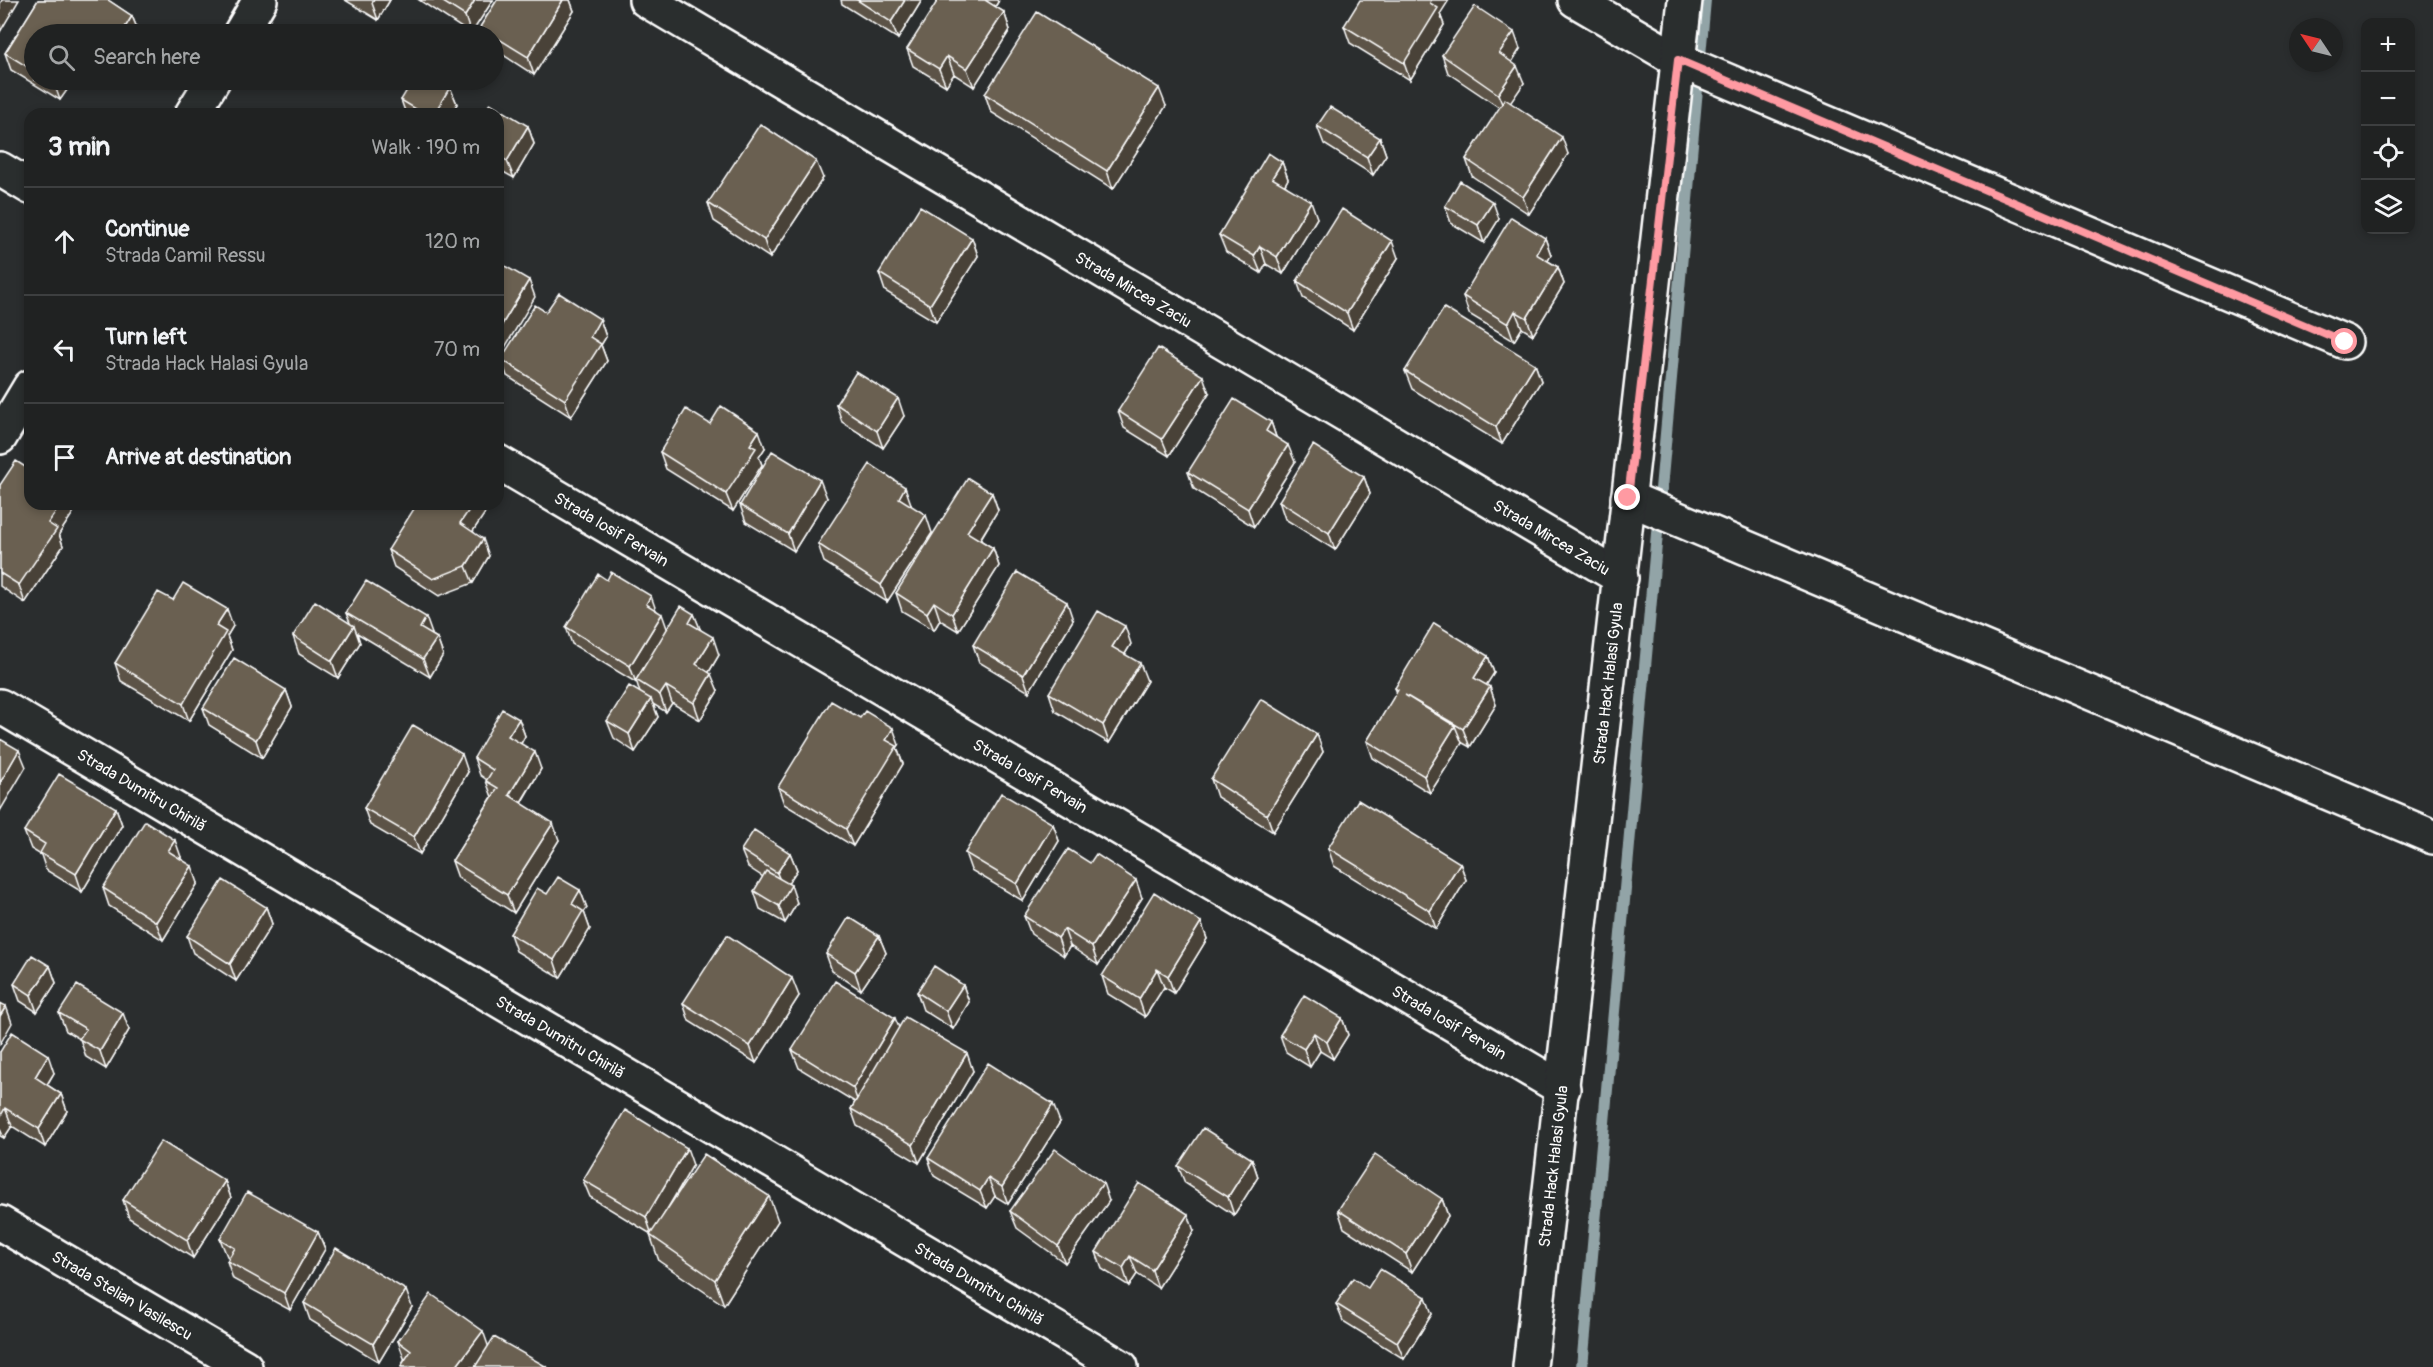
<!DOCTYPE html>
<meta charset="utf-8">
<style>
body{margin:0;font-family:Pangolin,sans-serif;background:#282a2a;color:#f1f3f6}
.controls{position:absolute;right:18px;top:18px;display:grid;overflow:hidden;border-radius:12px;box-shadow:0 3px 9px #0003}
.controls button{width:54px;height:54px;display:grid;place-items:center;padding:0;border:0;border-bottom:2px solid #3d3f40;background:#202222;color:#f1f3f6;font:30px sans-serif}
.compass{position:absolute;left:2289px;top:18px;width:54px;height:54px;border-radius:50%;background:#202222;box-shadow:0 3px 9px #0003;rotate:305deg}
.stop{position:absolute;width:18px;height:18px;margin:-14px;border:4px solid #ff9aa2;border-radius:50%;background:#fff}
.stop.end{background:#ff9aa2;border-color:#fff;box-shadow:0 2px 6px #0008}
.list{margin:0;padding:0;list-style:none}
h2{display:flex;justify-content:space-between;align-items:center;height:78px;margin:0;padding:0 24px;font-size:26px}
h2 small{font-size:20px;font-weight:400;color:#a2a4a5}
.list li{display:grid;grid-template-columns:39px 1fr auto;gap:18px;align-items:center;box-sizing:border-box;height:108px;padding:0 24px;border-top:2px solid #3d3f40}
.list b{display:block;font-size:22px;white-space:nowrap}
.list p{margin:0;font-size:20px;white-space:nowrap;color:#a2a4a5}
.list em{font-size:20px;font-style:normal;color:#a2a4a5}
.icon{flex:none;width:33px;height:33px;fill:none;stroke:currentColor;stroke-width:2;stroke-linecap:round;stroke-linejoin:round}
.map{position:relative;flex:none;width:2433px;height:1367px;overflow:hidden}
.search{position:absolute;background:#202222;box-shadow:0 3px 9px #0003;left:24px;top:24px;width:480px;height:66px;display:flex;align-items:center;gap:15px;box-sizing:border-box;padding:0 21px;border-radius:33px;color:#a2a4a5;font-size:22px}
.panel{position:absolute;background:#202222;box-shadow:0 3px 9px #0003;left:24px;top:108px;width:480px;height:402px;border-radius:18px}
.map>svg:first-child{display:block}
</style>
<div class="map">
<svg width="2433" height="1367" viewBox="0 0 2433 1367">
<rect width="100%" height="100%" fill="#2a2d2e"/>
<filter id="ink" filterUnits="userSpaceOnUse"><feTurbulence type="fractalNoise" baseFrequency=".0167" numOctaves="2"/><feDisplacementMap in="SourceGraphic" scale="12" xChannelSelector="R" yChannelSelector="G"/><feConvolveMatrix kernelMatrix="1 2 1 2 8 2 1 2 1" color-interpolation-filters="sRGB"/></filter>
<g filter="url(#ink)">
<g fill="none" stroke-linecap="round" stroke-linejoin="round">
<path stroke="#92a4a7" stroke-width="12" d="M1582,1367L1705,0"/>
<g stroke="#fff" stroke-width="38">
<g id="street">
<path id="s1" d="M646,0L1621,578"/>
<path d="M1575,0L1678,60L2345,342"/>
<path d="M240,34L260,0"/>
<path d="M192,114L213,80"/>
<path d="M0,169L30,187"/>
<path d="M0,437L30,387"/>
<path id="s2" d="M498,462L1563,1089"/>
<path d="M1628,498L2433,837"/>
<path id="s3" d="M0,706L1121,1367"/>
<path id="s4" d="M0,1223L245,1367"/>
</g>
</g>
<g stroke="#fff" stroke-width="38">
<g id="secondary">
<path id="s5" d="M1530,1367L1685,0"/>
</g>
</g>
<use href="#street" stroke="#2a2d2e" stroke-width="33"/>
<use href="#secondary" stroke="#2a2d2e" stroke-width="33"/>
</g>
<path fill="#5b5346" stroke="#fff" stroke-width="1.5" d="M38,0H108L132,16L139,33L138,34H34V80H75H74L60,100L11,70L5,53Z
M345,0H390L378,20Z
M419,0H493L471,34Z
M497,0H570L574,11L534,75L494,49V34H483L480,27Z
M841,0H922L898,39L842,4Z
M998,2L995,7L1004,12L1010,30L974,87L954,74L946,86L913,66L907,49Z
M1440,14L1444,25L1410,80L1350,43L1344,26Z
M1520,49L1512,62L1524,83L1510,103L1568,154L1529,214L1472,176L1466,159L1500,108L1448,73L1442,55Z
M344,80H354L351,84Z
M450,87L457,104L451,114H406L401,100Z
M985,94L1166,106L1113,189L991,112Z
M498,114L528,126L534,144L514,178L498,169Z
M1317,126L1380,138L1386,155L1373,175L1324,144Z
M1282,162L1288,179L1285,185L1317,218L1283,274L1266,264L1261,273L1226,252L1219,235Z
M823,178L770,258L714,221L708,203Z
M1445,206L1499,219L1484,243L1451,223Z
M972,238L978,256L936,322L885,291L879,273Z
M1545,238L1551,255L1548,261L1558,267L1564,284L1533,335L1522,328L1514,341L1469,314L1463,296Z
M1398,258L1353,330L1303,298L1297,281Z
M546,312L600,319L606,337L601,345L607,361L571,417L507,376L501,359Z
M1535,364L1541,381L1502,444L1412,389L1405,371Z
M1209,393L1169,456L1124,428L1118,411Z
M836,404L904,416L883,448L842,422Z
M1271,422L1276,437L1295,462L1254,527L1194,489L1188,472Z
M765,448L759,457L762,465L733,511L666,469L660,452Z
M1364,477L1370,494L1335,550L1285,519L1279,501Z
M0,485L30,504H70L73,513L59,534L63,546L25,603L0,586Z
M992,493L998,510L980,540L993,548L999,566L958,631L940,620L934,630L902,611L896,593Z
M827,498L794,551L746,522L740,505Z
M911,504V506L932,533L887,602L824,562L818,544Z
M485,513L473,531L489,556L473,583L439,596L394,567L388,550Z
M656,610L667,628L694,614L700,629L719,655L709,672L718,691L700,720L672,703L666,712L653,704L658,717L635,752L614,738L607,721L640,693L637,683L572,644L566,627Z
M346,613L432,634V635L437,638L443,655L430,677L357,633L360,643L338,678L299,654L293,636L350,623Z
M1073,620L1029,692L979,662L973,645Z
M233,626L227,636L232,650L189,721L121,681L115,663Z
M1131,644L1125,654L1147,681L1109,743L1055,711L1049,693Z
M1488,656L1494,673L1486,685L1490,687L1496,705L1470,747L1461,742L1462,743L1430,793L1373,758L1367,741L1397,693L1395,688Z
M286,690L292,707L262,758L209,725L203,708Z
M519,719L525,736L521,744L541,769L521,803L559,840L514,913L458,878L452,861L492,797L486,781L487,780L480,775L474,758Z
M1317,734L1323,752L1273,832L1217,797L1211,779Z
M899,745L897,748L903,764L853,846L784,804L778,787Z
M468,772L420,854L370,825L364,808Z
M116,808L122,825L82,892L46,870L41,855L31,849L24,831Z
M1053,824L1059,841L1023,901L971,870L965,853Z
M1328,848L1460,863L1466,880L1436,929L1334,866Z
M741,850L790,853L797,870L788,883L797,903L785,923L760,909L754,891L763,877L748,867Z
M181,857V859L198,883L163,940L109,906L103,888Z
M580,890L587,908L584,912L590,929L560,978L516,951L510,934L547,894Z
M1142,898L1098,965L1070,946L1064,956L1031,934L1024,916Z
M266,907L272,924L236,981L193,953L187,936Z
M1201,922L1207,939L1174,993L1164,987L1145,1017L1108,994L1102,976Z
M879,936L886,953L861,990L832,971L826,954Z
M50,966L56,983L37,1012L20,1001L14,984Z
M963,985L969,1002L953,1029L923,1010L917,992Z
M799,996L756,1063L689,1021L683,1003Z
M59,1013L129,1030L106,1069L86,1057L80,1039L66,1031Z
M1342,1018L1348,1035L1333,1059L1320,1051L1310,1067L1286,1052L1280,1035Z
M898,1027L973,1071L919,1163L857,1126L851,1109L855,1102L799,1068L792,1050Z
M0,1052L54,1073L47,1085L61,1094L67,1111L45,1147L12,1126L4,1138L0,1136Z
M1060,1122L1008,1204L995,1196L987,1208L934,1176L928,1158Z
M1252,1159L1258,1177L1234,1215L1185,1183L1178,1166Z
M693,1165L663,1216L778,1221L724,1305L659,1261L650,1235L651,1234L590,1197L583,1180Z
M225,1181L231,1198L193,1258L129,1218L123,1200Z
M1442,1199L1448,1216L1412,1272L1344,1228L1338,1210Z
M1109,1201L1065,1263L1017,1228L1010,1211Z
M1194,1231L1158,1288L1137,1274L1129,1286L1102,1269L1096,1252Z
M318,1232L325,1249L290,1310L233,1279L227,1261L229,1258L227,1256L220,1239Z
M1368,1288L1432,1314L1404,1359L1343,1321L1336,1304Z
M304,1303L412,1307L379,1362L310,1320Z
M398,1341L475,1367H401V1366L405,1359L404,1358Z"/>
<path fill="#4a4339" stroke="#fff" stroke-width="1.5" d="M2,0H19L0,32V4Z
M374,0H390L378,20L372,3Z
M475,0H493L471,34L465,16Z
M563,0H570L574,11L534,75L528,57Z
M905,0H922L898,39L891,22Z
M983,0H997L998,2L989,16Z
M1431,0H1449L1440,14L1444,25L1410,80L1404,63Z
M1004,12L1010,30L974,87L967,69Z
M132,16L139,33L138,34H121Z
M1514,32L1520,49L1506,71L1499,53Z
M947,56L954,74L946,86L939,69Z
M1517,66L1524,83L1505,111L1498,94Z
M56,80H74L60,100L54,83Z
M350,80H354L351,84Z
M450,87L457,104L451,114H434Z
M1159,88L1166,106L1113,189L1107,171Z
M528,126L534,144L514,178L507,161Z
M1562,137L1568,154L1529,214L1523,197Z
M1380,138L1386,155L1373,175L1367,157Z
M816,161L823,178L770,258L764,240Z
M1282,162L1288,179L1279,195L1272,178Z
M1311,201L1317,218L1283,274L1277,257Z
M1493,202L1499,219L1484,243L1478,225Z
M972,238L978,256L936,322L930,305Z
M1545,238L1551,255L1542,271L1536,254Z
M1392,241L1398,258L1353,330L1347,313Z
M1260,246L1266,264L1261,273L1254,256Z
M1558,267L1564,284L1533,335L1527,318Z
M529,280L535,297L498,359V331Z
M1515,311L1522,328L1514,341L1508,324Z
M600,319L606,337L601,345L607,361L571,417L565,400L590,337Z
M1535,364L1541,381L1502,444L1496,427Z
M1203,376L1209,393L1169,456L1162,439Z
M898,398L904,416L883,448L877,431Z
M1271,422L1277,440L1266,431Z
M759,431L765,448L759,457L762,465L733,511L726,494L750,445Z
M1288,445L1295,462L1254,527L1248,509Z
M1364,477L1370,494L1335,550L1329,533Z
M820,480L827,498L794,551L788,534Z
M905,487L911,504L905,515L899,498Z
M992,493L998,510L974,549L967,532Z
M61,504H70L73,513L59,534L63,546L25,603L19,585L48,523Z
M473,504H482L485,513L467,540L460,523Z
M926,515L932,533L887,602L881,585Z
M483,539L489,556L473,583L466,566Z
M993,548L999,566L958,631L952,614Z
M651,596L657,613L646,604Z
M934,602L940,620L934,630L927,613Z
M1067,602L1073,620L1029,692L1023,675Z
M227,609L233,626L227,636L232,650L189,721L183,704L216,626Z
M662,614L668,631L636,680V683L630,666Z
M694,614L701,631L689,623Z
M426,617L432,634L426,645L420,628Z
M354,626L360,643L338,678L332,661Z
M1125,626L1131,644L1119,664L1112,647Z
M713,637L719,655L703,682L696,664Z
M437,638L443,655L430,677L423,659Z
M1488,656L1494,673L1480,695L1474,678Z
M1140,663L1147,681L1109,743L1103,725Z
M711,674L718,691L700,720L694,703Z
M666,686L672,703L666,712L660,695Z
M1490,687L1496,705L1470,747L1463,729Z
M286,690L292,707L262,758L256,740Z
M651,699L658,717L635,752L629,734Z
M519,719L525,736L515,754L508,736Z
M1455,726L1462,743L1430,793L1424,776Z
M893,728L899,745L897,748L903,764L853,846L846,829L886,740Z
M1317,734L1323,752L1273,832L1267,815Z
M19,750L26,767L0,811V783Z
M535,752L541,769L515,812L509,795Z
M462,754L468,772L420,854L414,837Z
M116,808L122,825L82,892L76,874Z
M553,823L559,840L514,913L507,895Z
M1053,824L1059,841L1023,901L1017,884Z
M175,840L181,857L174,868L168,851Z
M790,853L797,870L784,890L777,873Z
M1460,863L1466,880L1436,929L1430,911Z
M192,866L198,883L163,940L156,922Z
M1136,880L1142,898L1098,965L1092,947Z
M791,885L797,903L785,923L779,906Z
M580,890L587,908L584,912L590,929L560,978L554,960L572,904Z
M266,907L272,924L236,981L230,964Z
M1201,922L1207,939L1174,993L1168,976Z
M1064,929L1070,946L1064,956L1058,938Z
M879,936L886,953L861,990L855,972Z
M50,966L56,983L37,1012L31,995Z
M1157,969L1164,987L1145,1017L1139,999Z
M792,978L799,996L756,1063L750,1046Z
M963,985L969,1002L953,1029L946,1011Z
M6,1006L12,1023L0,1044V1016Z
M123,1013L129,1030L106,1069L100,1051Z
M895,1018L902,1035L859,1105L853,1088Z
M1342,1018L1348,1035L1333,1059L1327,1042Z
M1314,1033L1320,1051L1310,1067L1304,1049Z
M967,1053L973,1071L919,1163L913,1145Z
M48,1055L54,1073L41,1094L35,1077Z
M61,1094L67,1111L45,1147L39,1129Z
M1053,1104L1060,1122L1008,1204L1002,1187Z
M5,1108L12,1126L4,1138L0,1129V1117Z
M687,1148L693,1165L652,1235L646,1217Z
M1252,1159L1258,1177L1234,1215L1228,1197Z
M988,1178L995,1196L987,1208L980,1191Z
M225,1181L231,1198L193,1258L187,1240Z
M1103,1183L1109,1201L1065,1263L1058,1246Z
M769,1196L778,1221L724,1305L715,1280Z
M1442,1199L1448,1216L1412,1272L1406,1254Z
M1188,1214L1194,1231L1158,1288L1152,1270Z
M318,1232L325,1249L290,1310L284,1293Z
M1130,1256L1137,1274L1129,1286L1123,1268Z
M406,1290L412,1307L379,1362L373,1344Z
M1426,1297L1432,1314L1404,1359L1397,1342Z
M483,1331L489,1348L475,1367H456Z"/>
<path fill="#6a6051" stroke="#fff" stroke-width="1.5" d="M38,0H108L132,16L121,34H112L108,32L106,34H34V71L5,53Z
M440,0H475L465,16Z
M497,0H563L528,57L494,36V34H492L480,27Z
M857,0H905L891,22Z
M938,0H985L1004,12L967,69L947,56L939,69L907,49Z
M1360,0H1431L1430,3L1438,8L1404,63L1344,26Z
M1475,6L1514,32L1499,53L1517,66L1498,94L1442,55Z
M1037,12L1159,88L1107,171L985,94Z
M320,28L331,34H316Z
M48,80H56L54,83Z
M413,80H439L450,87L434,114H424L401,100Z
M1505,99L1562,137L1523,197L1466,159Z
M490,103L528,126L507,161L498,155V114H484Z
M1330,107L1380,138L1367,157L1317,126Z
M760,124L816,161L764,240L708,203Z
M1268,153L1282,162L1272,178L1311,201L1277,257L1260,246L1254,256L1219,235Z
M1460,181L1493,202L1478,225L1445,206Z
M920,206L972,238L930,305L879,273Z
M1342,209L1392,241L1347,313L1297,281Z
M1511,217L1545,238L1536,254L1558,267L1527,318L1515,311L1508,324L1463,296Z
M498,262L529,280L498,331Z
M559,293L600,319L590,337L601,344L565,400L501,359L535,305L546,312Z
M1444,308L1535,364L1496,427L1405,371Z
M1158,348L1203,376L1162,439L1118,411Z
M856,372L898,398L877,431L836,404Z
M1234,399L1271,422L1266,431L1288,445L1248,509L1188,472Z
M721,406L759,431L750,445L756,448L726,494L660,452L686,409L710,424Z
M1313,445L1364,477L1329,533L1279,501Z
M772,451L820,480L788,534L740,505Z
M16,461L30,470V504H61L48,523L57,529L19,585L0,573V485Z
M870,464L905,487L899,498L926,515L881,585L818,544Z
M968,478L992,493L967,532L993,548L952,614L934,602L927,613L896,593Z
M417,504H473L460,523L483,539L466,566L433,579L388,550Z
M611,572L651,596L646,604L662,614L630,666L566,627L598,574L607,580Z
M1017,572L1067,602L1023,675L973,645Z
M366,581L426,617L420,628L437,638L423,659L346,613Z
M183,583L227,609L216,626L226,632L183,704L115,663L158,592L173,600Z
M315,601L354,626L332,661L293,636Z
M681,606L694,614L689,623L713,637L696,664L711,674L694,703L666,686L660,695L636,680Z
M1098,611L1125,626L1112,647L1140,663L1103,725L1049,693Z
M1434,623L1488,656L1474,678L1490,687L1463,729L1405,695L1455,726L1424,776L1367,741L1398,690L1395,688Z
M234,658L286,690L256,740L203,708Z
M629,686L651,699L629,734L607,721Z
M1261,699L1317,734L1267,815L1211,779Z
M831,701L860,718L865,711L893,728L886,740L897,746L846,829L778,787Z
M502,709L519,719L508,736L535,752L509,795L553,823L507,895L452,861L498,788L486,781L493,770L474,758Z
M413,725L462,754L414,837L364,808Z
M0,739L19,750L0,783Z
M59,774L116,808L76,874L40,853L45,844L24,831Z
M1001,793L1053,824L1017,884L965,853Z
M1358,800L1460,863L1430,911L1328,848Z
M145,821L175,840L168,851L192,866L156,922L103,888Z
M754,830L790,853L777,873L741,850Z
M1068,849L1090,863L1096,854L1136,880L1092,947L1064,929L1058,938L1024,916Z
M766,871L791,885L779,906L754,891Z
M558,877L580,890L572,904L583,911L554,960L510,934L537,888L547,894Z
M223,880L266,907L230,964L187,936Z
M1154,892L1201,922L1168,976L1157,969L1139,999L1102,976Z
M849,917L879,936L855,972L826,954Z
M727,935L792,978L750,1046L683,1003Z
M32,955L50,966L31,995L14,984Z
M934,966L963,985L946,1011L917,992Z
M835,981L895,1018L853,1088L792,1050Z
M77,985L123,1013L100,1051L79,1039L86,1029L59,1013Z
M1304,995L1342,1018L1327,1042L1314,1033L1304,1049L1280,1035Z
M0,1003L6,1006L0,1016Z
M905,1017L967,1053L913,1145L851,1109Z
M12,1032L48,1055L35,1077L61,1094L39,1129L5,1108L0,1117V1052Z
M988,1063L1053,1104L1002,1187L988,1178L980,1191L928,1158Z
M625,1110L687,1148L646,1217L583,1180Z
M1203,1128L1252,1159L1228,1197L1178,1166Z
M161,1141L225,1181L187,1240L123,1200Z
M1055,1149L1103,1183L1058,1246L1010,1211Z
M704,1154L769,1196L715,1280L650,1235Z
M1375,1154L1442,1199L1406,1254L1338,1210Z
M1139,1183L1188,1214L1152,1270L1130,1256L1123,1268L1096,1252Z
M247,1192L318,1232L284,1293L227,1261L235,1248L220,1239Z
M336,1248L406,1290L373,1344L304,1303Z
M1380,1269L1426,1297L1397,1342L1336,1304L1353,1278L1368,1288Z
M431,1294L483,1331L456,1367H402L401,1366L411,1351L398,1341Z
M494,1337L547,1367H475Z"/>
</g>
<g fill="none" stroke-linecap="round" stroke-linejoin="round" filter="url(#ink)">
<path stroke="#ff9aa2" stroke-width="8" d="M1628,498L1678,60L2345,342"/>
</g>
<g text-anchor="middle" stroke-width="6" stroke-linejoin="round" paint-order="stroke">
<g font-size="16" fill="#fff" stroke="#2a2d2e">
<text dy="6" stroke="none"><textPath href="#s1" startOffset="567">Strada Mircea Zaciu</textPath></text>
<text dy="6" stroke="none"><textPath href="#s2" startOffset="132">Strada Iosif Pervain</textPath></text>
<text dy="6" stroke="none"><textPath href="#s1" startOffset="1053">Strada Mircea Zaciu</textPath></text>
<text dy="6" stroke="none"><textPath href="#s5" startOffset="688">Strada Hack Halasi Gyula</textPath></text>
<text dy="6" stroke="none"><textPath href="#s2" startOffset="618">Strada Iosif Pervain</textPath></text>
<text dy="6" stroke="none"><textPath href="#s3" startOffset="165">Strada Dumitru Chirilă</textPath></text>
<text dy="6" stroke="none"><textPath href="#s2" startOffset="1104">Strada Iosif Pervain</textPath></text>
<text dy="6" stroke="none"><textPath href="#s3" startOffset="651">Strada Dumitru Chirilă</textPath></text>
<text dy="6" stroke="none"><textPath href="#s5" startOffset="202">Strada Hack Halasi Gyula</textPath></text>
<text dy="6" stroke="none"><textPath href="#s3" startOffset="1137">Strada Dumitru Chirilă</textPath></text>
<text dy="6" stroke="none"><textPath href="#s4" startOffset="142">Strada Stelian Vasilescu</textPath></text>
</g>
</g>
</svg>
<div class="controls">
<button>+</button>
<button>−</button>
<button><svg class="icon" aria-label="locate" viewBox="0 0 24 24"><circle cx="12" cy="12" r="6"/><path d="M12 2v4M12 18v4M2 12h4M18 12h4"/></svg></button>
<button><svg class="icon" aria-label="layers" viewBox="0 0 24 24"><path d="M12 4l9 5-9 5-9-5zM3 14l9 5 9-5"/></svg></button>
</div>
<svg class="compass" viewBox="-18 -18 36 36"><path d="M0-13l5 13h-10z" fill="#e53935"/><path d="M0 13l5-13h-10z" fill="#a2a4a5"/></svg>
<div class="stop" style="left:2345px;top:342px"></div>
<div class="stop end" style="left:1628px;top:498px"></div>
<div class="search"><svg class="icon" aria-label="search" viewBox="0 0 24 24"><circle cx="10" cy="10" r="6"/><path d="M15 15l6 6"/></svg>Search here</div>
<section class="panel">
<h2>3 min<small>Walk · 190 m</small></h2>
<ul class="list">
<li><svg class="icon" aria-label="ahead" viewBox="0 0 24 24"><path d="M12 20V5M6 11l6-6 6 6"/></svg><div><b>Continue</b><p>Strada Camil Ressu</p></div><em>120 m</em></li>
<li><svg class="icon" aria-label="left" viewBox="0 0 24 24"><path d="M17 20v-9H6M10 6l-5 5 5 5"/></svg><div><b>Turn left</b><p>Strada Hack Halasi Gyula</p></div><em>70 m</em></li>
<li><svg class="icon" aria-label="arrive" viewBox="0 0 24 24"><path d="M6 21V4h12l-3 4 3 4H6"/></svg><div><b>Arrive at destination</b></div></li>
</ul>
</section>
</div>
